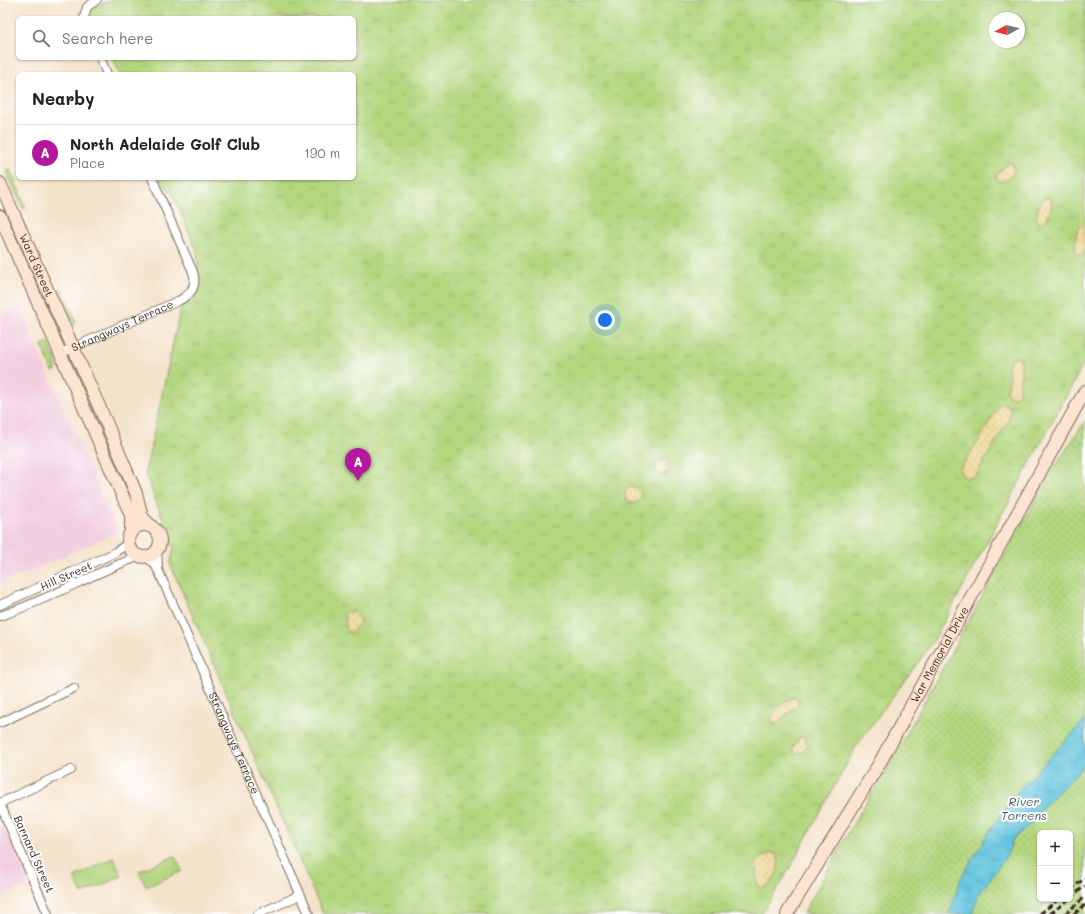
<!DOCTYPE html>
<meta charset="utf-8">
<style>
body{margin:0;font-family:Mali,sans-serif;background:#f6f6f6;color:#222}
.controls{position:absolute;right:12px;bottom:12px;display:grid;overflow:hidden;border-radius:6px;box-shadow:0 1px 3px #0004}
.controls button{width:36px;height:36px;display:grid;place-items:center;padding:0;border:0;border-bottom:1px solid #e0e0e0;background:#fff;color:#222;font:20px sans-serif}
.compass{position:absolute;left:989px;top:12px;width:36px;height:36px;border-radius:50%;background:#fff;box-shadow:0 1px 3px #0004;rotate:262deg}
.you{position:absolute;left:605px;top:320px;width:14px;height:14px;margin:-10px;border:3px solid #fff;border-radius:50%;background:#1a73e8;box-shadow:0 0 0 6px #1a73e833}
.badge{display:grid;place-items:center;width:26px;height:26px;border-radius:50%;background:#b5179e;color:#fff;font-size:13px;font-weight:700}
.pin{position:absolute;translate:-50% -33px;filter:drop-shadow(0 1px 2px #0008)}
.pin::after{content:'';position:absolute;top:21px;width:14px;height:12px;background:inherit;clip-path:polygon(0 0,100% 0,50% 100%)}
.list{margin:0;padding:0;list-style:none}
h2{display:flex;justify-content:space-between;align-items:center;height:52px;margin:0;padding:0 16px;font-size:17px}
h2 small{font-size:13px;font-weight:400;color:#767676}
.list li{display:grid;grid-template-columns:26px 1fr auto;gap:12px;align-items:center;box-sizing:border-box;height:56px;padding:0 16px;border-top:1px solid #e0e0e0}
.list b{display:block;font-size:15px;white-space:nowrap}
.list p{margin:0;font-size:13px;white-space:nowrap;color:#767676}
.list em{font-size:13px;font-style:normal;color:#767676}
.icon{flex:none;width:22px;height:22px;fill:none;stroke:currentColor;stroke-width:2;stroke-linecap:round;stroke-linejoin:round}
.map{position:relative;flex:none;width:1085px;height:914px;overflow:hidden}
.search{position:absolute;background:#fff;box-shadow:0 1px 3px #0004;left:16px;top:16px;width:340px;height:44px;display:flex;align-items:center;gap:10px;box-sizing:border-box;padding:0 14px;border-radius:6px;color:#767676;font-size:15px}
.panel{position:absolute;background:#fff;box-shadow:0 1px 3px #0004;left:16px;top:72px;width:340px;height:108px;border-radius:6px}
.map>svg:first-child{display:block}
</style>
<div class="map">
<svg width="1085" height="914" viewBox="0 0 1085 914">
<defs>
<pattern id="grass-tufts" width="24" height="20" patternUnits="userSpaceOnUse"><rect width="24" height="20" fill="#b4d67f"/><path d="M3 7l-1-3M5 7V3M7 7l1-3M15 17l-1-3M17 17v-4M19 17l1-3" fill="none" stroke="#9cb86d"/></pattern>
<pattern id="sand-dots" width="8" height="8" patternUnits="userSpaceOnUse"><rect width="8" height="8" fill="#eeda9e"/><path d="M2 2h.1M6 6h.1" fill="none" stroke="#cdbb88" stroke-width="1.8" stroke-linecap="round"/></pattern>
<pattern id="park-dots" width="8" height="8" patternUnits="userSpaceOnUse"><rect width="8" height="8" fill="#b4d67f"/><path d="M2 2h.1M6 6h.1" fill="none" stroke="#9cb86d" stroke-width="1.8" stroke-linecap="round"/></pattern>
<pattern id="garden-furrows" width="10" height="10" patternUnits="userSpaceOnUse"><rect width="10" height="10" fill="#b4d67f"/><path d="M-1 1l2-2M0 10L10 0M9 11l2-2" fill="none" stroke="#9cb86d"/></pattern>
<pattern id="water-ripples" width="26" height="14" patternUnits="userSpaceOnUse"><rect width="26" height="14" fill="#5fc3dd"/><path d="M2 4q2-2 4 0t4 0M15 11q2-2 4 0t4 0" fill="none" stroke="#509fb3"/></pattern>
</defs>
<rect width="100%" height="100%" fill="#fff"/>
<filter id="ink" filterUnits="userSpaceOnUse"><feTurbulence type="fractalNoise" baseFrequency=".025" numOctaves="2"/><feDisplacementMap in="SourceGraphic" scale="8" xChannelSelector="R" yChannelSelector="G"/><feConvolveMatrix kernelMatrix="1 2 1 2 8 2 1 2 1" color-interpolation-filters="sRGB"/></filter>
<filter id="wash" filterUnits="userSpaceOnUse"><feTurbulence type="fractalNoise" baseFrequency=".012" numOctaves="4" result="noise"/><feDisplacementMap in="SourceGraphic" scale="16" xChannelSelector="R" yChannelSelector="G"/><feGaussianBlur stdDeviation="0.9" result="paint"/><feColorMatrix in="noise" values="0 0 0 0 0 0 0 0 0 0 0 0 0 0 0 0 0 1.4 0 .05"/><feComposite in="paint" operator="in"/></filter>
<g filter="url(#wash)">
<rect width="100%" height="100%" fill="#f4e3cb"/>
<path fill="#f2cfe0" d="M19,307L118,532L0,584V315Z
M0,819L29,885L0,897Z"/>
<path fill="url(#grass-tufts)" stroke="#78804e" fill-rule="evenodd" d="M111,0H1085V361L933,642L857,745L783,880L761,914H323L170,564L174,548L145,473L181,306L194,298L199,288L197,251L173,195L158,178H354V74H120L113,58H354V18H88L91,9ZM995,18H1019V42H995Z
M48,342L56,360V371H52L42,345Z"/>
<path fill="url(#sand-dots)" stroke="#94825e" d="M1009,163H1012L1014,170L1010,177L1002,182L996,178V174Z
M1046,198L1051,199L1052,204L1047,220L1042,223L1036,220L1037,213L1042,199Z
M1083,223H1085V252L1079,256L1075,252C1076,241 1074,231 1083,223Z
M1015,357H1019C1024,363 1019,384 1019,393L1016,397H1009L1006,391C1007,388 1010,383 1009,379C1009,371 1005,361 1015,357Z
M1004,403L1011,408L1008,422L977,473L974,477L966,478L960,472V468L979,440L999,405Z
M655 467a7 7 0 1 1 14 0a7 7 0 1 1-14 0Z
M625 495a8 8 0 1 1 16 0a8 8 0 1 1-16 0Z
M353,611L361,622L352,632H347L344,613Z
M794,697L798,699V705L776,724L772,722L771,719C773,710 785,701 794,697Z
M803,736L806,739L807,746L803,752L795,754L792,748L799,738Z
M772,853L777,855C782,866 774,886 761,888L757,883L756,864L763,857Z"/>
<path fill="url(#park-dots)" stroke="#78804e" fill-rule="evenodd" d="M1085,421V914H803L857,817L890,764L1045,482ZM1040,833H1070V899H1040Z"/>
<path fill="url(#garden-furrows)" stroke="#78804e" d="M10,169L26,208L23,209L6,171Z
M62,289L76,323L71,328L61,304L58,291Z"/>
<path fill="#b4d67f" stroke="#78804e" d="M175,856L182,871L146,887L139,871Z
M114,858L122,876L82,894L74,877Z"/>
<path fill="url(#water-ripples)" stroke="#4d767e" d="M1085,720V762L1078,772L1044,806L1032,823L1013,839L1007,855L978,896L972,914H949L961,878L990,830L1020,789Z"/>
</g>
<g filter="url(#ink)">
<g fill="none" stroke-linecap="round" stroke-linejoin="round">
<g stroke="#7c6b5b" stroke-width="10">
<g id="street">
<path d="M84,18L87,7L97,0"/>
<path d="M100,58L107,74"/>
<path id="s1" d="M61,353L180,300C192,294 197,285 193,272L152,178"/>
<path d="M157,550L158,568"/>
<path id="s2" d="M146,557L154,563L159,572L309,914"/>
<path d="M0,605L112,554L126,545L129,538"/>
<path d="M0,616C48,600 93,573 140,556"/>
<path d="M0,723L74,688"/>
<path d="M0,803L71,770"/>
<path d="M0,804L48,914"/>
<path d="M258,914L300,895"/>
</g>
</g>
<g stroke="#7c6b5b" stroke-width="14">
<g id="secondary">
<path id="s3" d="M0,183L106,422L136,493L142,517L151,526"/>
<path d="M0,216L131,515V533"/>
<circle cx="144" cy="541" r="16"/>
<path id="s4" d="M787,914L879,764L1085,391"/>
</g>
</g>
<use href="#street" stroke="#fff" stroke-width="8"/>
<use href="#secondary" stroke="#fde4d1" stroke-width="12"/>
<path stroke="#3b2a1e" stroke-width="3" stroke-dasharray="6 3" stroke-linecap="butt" d="M1070,890L1085,878
M1070,898L1085,886
M1040,914L1059,899
M1050,914L1069,899
M1065,914L1085,897
M1074,914L1085,905"/>
</g>
</g>
<g text-anchor="middle" stroke-width="4" stroke-linejoin="round" paint-order="stroke">
<g font-size="11" fill="#3b2a1e" stroke="#fff">
<text dy="4" stroke="none"><textPath href="#s3" startOffset="90">Ward Street</textPath></text>
<text dy="4" stroke="none"><textPath href="#s1" startOffset="67">Strangways Terrace</textPath></text>
<text transform="translate(66 576) rotate(-24)" y="4">Hill Street</text>
<text dy="4" stroke="none"><textPath href="#s4" startOffset="301">War Memorial Drive</textPath></text>
<text dy="4" stroke="none"><textPath href="#s2" startOffset="207">Strangways Terrace</textPath></text>
<text transform="translate(34 854) rotate(66)" y="4">Barnard Street</text>
</g>
<g font-size="12" font-style="italic" fill="#486061" stroke="#fff">
<text x="1024" y="806">River<tspan x="1024" dy="14">Torrens</tspan></text>
</g>
</g>
</svg>
<div class="controls">
<button>+</button>
<button>−</button>
</div>
<svg class="compass" viewBox="-18 -18 36 36"><path d="M0-13l5 13h-10z" fill="#e53935"/><path d="M0 13l5-13h-10z" fill="#767676"/></svg>
<div class="you"></div>
<div class="pin badge" style="left:358px;top:481px">A</div>
<div class="search"><svg class="icon" aria-label="search" viewBox="0 0 24 24"><circle cx="10" cy="10" r="6"/><path d="M15 15l6 6"/></svg>Search here</div>
<section class="panel">
<h2>Nearby<small></small></h2>
<ul class="list">
<li><span class="badge">A</span><div><b>North Adelaide Golf Club</b><p>Place</p></div><em>190 m</em></li>
</ul>
</section>
</div>
